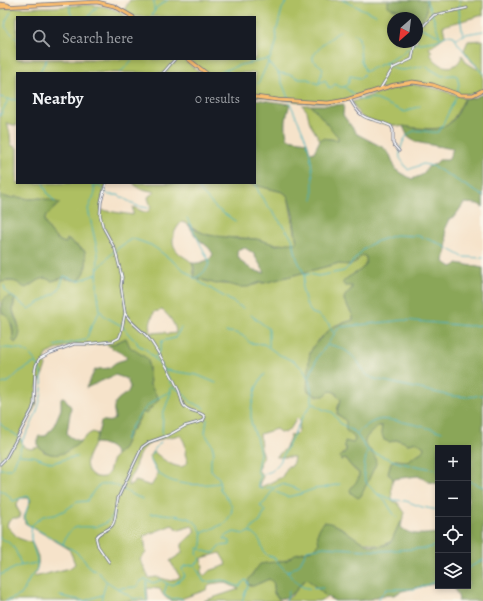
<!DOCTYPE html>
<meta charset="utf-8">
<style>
body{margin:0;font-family:Alegreya,serif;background:#20242c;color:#f1f3f6}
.controls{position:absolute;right:12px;bottom:12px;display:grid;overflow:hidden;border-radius:0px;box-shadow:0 2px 6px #0003}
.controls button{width:36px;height:36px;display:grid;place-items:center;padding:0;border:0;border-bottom:1px solid #363941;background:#171b24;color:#f1f3f6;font:20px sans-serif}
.compass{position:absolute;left:387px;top:12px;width:36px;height:36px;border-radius:50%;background:#171b24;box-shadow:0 2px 6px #0003;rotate:208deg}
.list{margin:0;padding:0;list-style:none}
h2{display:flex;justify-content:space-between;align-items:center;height:52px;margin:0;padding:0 16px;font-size:17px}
h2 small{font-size:13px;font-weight:400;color:#9ea1a6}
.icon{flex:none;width:22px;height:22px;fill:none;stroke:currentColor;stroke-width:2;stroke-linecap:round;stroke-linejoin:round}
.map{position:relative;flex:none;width:483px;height:601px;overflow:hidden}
.search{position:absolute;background:#171b24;box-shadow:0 2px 6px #0003;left:16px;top:16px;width:240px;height:44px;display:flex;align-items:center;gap:10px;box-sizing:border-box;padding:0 14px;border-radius:0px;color:#9ea1a6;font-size:15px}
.panel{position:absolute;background:#171b24;box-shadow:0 2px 6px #0003;left:16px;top:72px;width:240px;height:112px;border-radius:0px}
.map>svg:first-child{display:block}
</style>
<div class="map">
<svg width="483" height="601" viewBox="0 0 483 601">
<rect width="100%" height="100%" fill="#fbf7ec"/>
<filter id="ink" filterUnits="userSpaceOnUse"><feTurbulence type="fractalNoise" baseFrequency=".025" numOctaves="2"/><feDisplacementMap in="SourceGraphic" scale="8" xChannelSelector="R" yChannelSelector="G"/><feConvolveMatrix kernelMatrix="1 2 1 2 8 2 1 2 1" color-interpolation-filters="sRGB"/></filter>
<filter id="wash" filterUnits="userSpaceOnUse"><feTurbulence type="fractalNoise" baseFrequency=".012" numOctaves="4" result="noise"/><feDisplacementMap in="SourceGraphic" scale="16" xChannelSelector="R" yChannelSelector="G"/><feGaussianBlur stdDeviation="0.9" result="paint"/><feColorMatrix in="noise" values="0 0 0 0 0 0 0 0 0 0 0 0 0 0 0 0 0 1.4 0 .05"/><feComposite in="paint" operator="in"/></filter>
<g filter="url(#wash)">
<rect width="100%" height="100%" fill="#f6e3ca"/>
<path fill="#aebf62" stroke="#647760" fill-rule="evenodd" d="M130,0H388V1L410,14L414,18H393V42H417V20L421,21L426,14L427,0H483V15L443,26L445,36L429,48L432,52L430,54C432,56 434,60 437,62C446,70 459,68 462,55L467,63L477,69L478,66L472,62L464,50L468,41L483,40V90L474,94L462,95L439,86L412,82L334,102H301L255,96V73H205L188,59H255V17H133L124,10Z
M85,5C101,5 114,7 127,17H17V59H183L200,73H17V126L7,123L10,134L11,145L17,148V183H107L102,197L101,210L133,215V207L144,212H148L151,207L148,198L149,196L155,192L138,188L133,183H246L283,192L288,196L297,243C290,243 282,245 276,244C269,244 262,239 255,239C240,237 224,239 209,235C198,233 192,224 182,222C174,229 169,242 177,251C184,260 195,258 193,272C195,274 197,278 200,279C207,284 243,286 253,285C257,285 259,282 264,283L336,264L355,263L362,255L366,257C369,271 350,273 343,282L352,286C352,292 344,293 344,300L353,316V320L336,325L317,341L310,353L308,391L317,396L330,391L335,392L341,400L338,407L337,414L347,421C346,431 344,430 353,435L355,440L354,443H350L346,448V451L341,455C348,460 350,468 359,473V479L356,483L361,496L366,482L372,472L374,456L364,444C364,435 373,431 379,426H382L384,440L390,442L395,440H400L408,444L417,442L424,447L423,451L407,461L395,460L391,462L388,473L393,479C391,483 391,496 393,501L398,503L405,513L402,521L399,524L391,542L380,546L358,540L340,527L324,522L318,532L319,543L312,550L307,551L288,558L287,560L279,562L249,585L253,586L269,579C277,583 273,587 274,594L281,601H203L239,589L224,582L210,584L206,590L175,601C167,601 163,596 160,589L147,588L148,601H0V282L14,281L30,286L39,280L45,278L52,281L62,278L78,281C88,272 87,264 85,251L67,239L66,243C56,242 48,229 44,221L46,216L41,198L30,199L17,197L9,198L0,195V8L53,7ZM15,299L13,310L19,327L18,339L15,343C12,333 13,321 5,314ZM162,310C169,315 176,325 176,333L167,334L165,332L151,333L150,324L154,312ZM126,338L129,347L149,367L150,385L159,399L146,414L143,412L135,427L129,434L123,449L113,458L109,472L105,477C99,478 94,477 90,473C79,461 97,446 97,434L93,432L89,434L75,446L51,454L44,452L39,447L31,449L24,447L19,436L36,405L37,387L46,366L45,363L46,354L64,347L75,344L84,345L106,344L109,346ZM297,418L300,421L298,433L291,435L285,449L276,457H294L292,466H288L282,477L259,488L260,482L263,477L261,473L258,470L260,463L263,457L261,450L260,434L276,429L280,432L285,433L291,428ZM180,435C184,441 187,446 185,454L188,462L182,467C169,466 162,458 153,451L149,457C156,472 162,470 151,486L136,481L128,486C127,479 133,475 135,469C136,466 135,463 137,460C144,440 161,439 180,435ZM20,498H28L31,500L24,517L25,523L69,549L72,556L75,564L70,568L34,577C40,560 40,559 32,543L18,538L7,526L8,522L13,518H20V513L16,506ZM172,525L179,530L192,526L196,531L182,544V553L170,561L180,577L171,581L157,577L149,578L140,559L146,553L144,536ZM220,553L227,565L209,571L204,576L201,572L203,568L202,558Z
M411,84L438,89L465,98C459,108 454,122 444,127C433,132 372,124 362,117C358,114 355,107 352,102L381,92Z
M302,105H311L338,135V140L322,138L320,140L310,124L307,111Z
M307,579L327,597L319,601H283C290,599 298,590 300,584Z"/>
<path fill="#8aa658" stroke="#526a5b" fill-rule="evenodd" d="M388,0H427L426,14L421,21L417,20V18C411,18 410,13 405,11C399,9 393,10 388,6Z
M483,94V207L478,204L464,203L455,216L449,219L445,228L447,242L444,262L448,265L453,267L457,263L483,268V601H458L459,599L455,589L451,586H468V448H438V484L429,482L418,476L393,479L388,473L391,462L395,460L407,461L423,451L424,447L417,442L408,444L399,440H395L390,442L384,440L381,432L382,426H379C349,449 376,443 376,464L361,496L358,498L351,493L350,490C354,482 359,483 359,473L350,465L346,459L341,460L340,457L346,451V448L344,446L345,441L353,443L355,440L353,435C343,430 346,431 346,421L337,414L338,407L341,400L335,392L330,391L324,396H317L308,391L307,389L309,358L310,353L314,345L332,327L353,320V316L344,300C344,293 352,292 352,286H345L343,284V282C350,273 369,271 366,257L362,255L357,261L351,265L336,264L264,283L261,282L248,287H239L224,283L216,284L194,277V267L192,263C199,264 204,261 210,259L213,254L209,248L196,237L188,224L194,229L208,235L234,238L257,239L277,245L288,243H297L293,215L288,196L283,192L246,183H255V99L290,104C286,115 284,128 288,139L307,142L310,152L312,153L314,152L320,140L322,138L338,140V137L311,105H335L344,104L343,115L357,134L384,148L390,155L396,170L412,179L422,175L428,167L435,164L439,160H448L453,149L415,142L408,137L403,126C418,128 439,134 451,122C457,117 461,105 465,98H473ZM245,248L253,253L265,273C254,272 237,263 237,251L239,249Z
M0,195L9,198L17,197L30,199L41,198L60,203L46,216L44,221C48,229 56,242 66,243L67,239L69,241L85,251C87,264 88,272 78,281L62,278L52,281L45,278L39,280L26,288C22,287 21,285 18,283C13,280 5,281 0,282Z
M12,296L15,299C14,302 13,305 13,308C13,322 27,330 15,343L12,339C15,331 11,317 2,313C1,304 1,297 12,296Z
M126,338L130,347L148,359L150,385L159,399L146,414L143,412C139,420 134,427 129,434C124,443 126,447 116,455C113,446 103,443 94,443C97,437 100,428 101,421C107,420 110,424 115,418C115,414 113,411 114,407C115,399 123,396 128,392L130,387L127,379L115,375L86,388L95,370C100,368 104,369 109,368C112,366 114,363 117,362C121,360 123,361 127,358C122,352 115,351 109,346Z
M64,397L71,407L67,433L69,436L80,442C66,454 53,461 38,446V438L39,436H46L49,431L52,430L61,409V399Z
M402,521L401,527C410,537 426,534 438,533V583L402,591L394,595L379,596L372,599L357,601H335L327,597L307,579L300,584C298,591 285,601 277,598C271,591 278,583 269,579L253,586L247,584L249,579L260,564L287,560L295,554L312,550L319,543C316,534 318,529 324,522C347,523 366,558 391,542L399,524Z"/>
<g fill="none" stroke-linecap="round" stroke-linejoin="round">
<path stroke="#44b2c0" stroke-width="1" d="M342,0L376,15
M426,0L431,11L440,37
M460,0L459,10L463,36
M70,5V12L73,17
M154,11V0
M11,12L6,20L5,27L17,39
M392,15L403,18
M88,17L97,7
M151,17L157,7L168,0
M417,26L439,36
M354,34L359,38L361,61L365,71
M456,38L466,34L483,31
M268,63L279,73L292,75L299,79H308L318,84
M385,63C398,75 410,68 425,66L442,76L454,75L457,76L459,85L457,92
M39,73L47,59
M120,73L133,59
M217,73L240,65L269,59
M278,73L289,100
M319,83L323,68L313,60V56L323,44L340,31
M258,84L274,50L277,40L276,33L282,9L288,0
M318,84L325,80L329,88H331L335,84L340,87H344L356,96
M344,87L348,84L350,76L360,78L368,70L385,63L400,55L415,43H421L435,41L448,35L454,36L458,44L483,74
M457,95L439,132C425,134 412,123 403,142C401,147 399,153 400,158L408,170L423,164L433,166L483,196
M0,97L6,99L17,100
M358,98L362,100L373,98L405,112L420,106
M290,103C296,117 304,132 308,146C313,164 313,181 313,199
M0,116L8,100
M43,183L48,194L55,202
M93,183L95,193L88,209L98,253L97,289L100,310L104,316L122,326L132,338L136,340L138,345L147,350L161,366L170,380L171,392L163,414L162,435
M195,183L202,193L216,208L235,221
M256,185L260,195L292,238L297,259L305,275L302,288L307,306L312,313L318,315L329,324L330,328L334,333
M94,186H99L109,195H118L137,206L148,208
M187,218L209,261C209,269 202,274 196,278
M98,269L114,251L131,239H134L151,245L157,249L198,281L243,308
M305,275L309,274L318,276L344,271L350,265L363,250L369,245L380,240L395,235L419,236L438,243L463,257L483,258
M4,286L6,292L29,309L55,293L59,289L64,276L78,281L97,274
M251,315L269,329V346
M226,332C237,332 243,334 250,343L264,344L278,354L295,362L303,369L309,380L312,393V404L303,416L286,449L280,462L272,471L261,475L258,483L259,488L262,489L271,487L273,488L282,484L300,490
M328,345C339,345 351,353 358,362C363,370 365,376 375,379L452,396L468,397L483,395
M54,346L86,340L91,327L100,311
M0,348C8,348 18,348 25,351C28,352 30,355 32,357C54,379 36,419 22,441V445L13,467L11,469H0
M155,358L160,350L162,341L175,338L181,328
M165,370L197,375L216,383
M309,379L312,370L318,356L327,345L337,330L341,327L404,320L469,326L483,325
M2,384L10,381L19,372L36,362
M172,387L181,391L191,402L204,408
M313,404H315L322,409L332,412L341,424L355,432L365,447L371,452L400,463L438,470
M0,423C5,431 16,432 22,441
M357,433C363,428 370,422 378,420C388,417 430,428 442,432
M125,440C133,420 149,399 170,392
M161,442L154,450L150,457C157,488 195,486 219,483
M367,451C365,463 360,478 370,487C375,492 381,497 386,502C390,507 392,514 397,517
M18,455L33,456L52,463L69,458L77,457
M261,475L257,472V469L260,453L256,437L251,422V409L256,388L261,379L265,374
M468,481L483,487
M0,490L7,494L13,501L27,496L30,498C30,506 21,516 27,524L75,551L84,559L89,567L97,571L106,581L134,599L141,598L144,601
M274,491L287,497L300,494L314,489L323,488L340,484
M378,494L394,500L406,501L422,507L438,510
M150,514C159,513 182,515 190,519C201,524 205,538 201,548
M31,526L43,516L55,515L67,509L77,502L87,501C91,497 92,492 96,488C109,478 120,488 131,494C134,496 139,497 143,499
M250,532C261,538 260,542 264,552L268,556L274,557C277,563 282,566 286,571C301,587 300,590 323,588
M202,533L226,523L231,514L232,509L231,504L220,489L219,478L211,470V458L214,453L212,445L205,433L207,419
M0,538C15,544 16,551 21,565
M63,544C72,515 89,534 105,523C109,521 112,517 114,513
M195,565L204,582L223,580L237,586H240L245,580L247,581L248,585L242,601
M468,568L483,560
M287,572L299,565L307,550L324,547L381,551L428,548L438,545
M0,575L19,566L37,563
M147,582L146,588L147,601
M167,584L164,593L165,596L171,599L181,598L183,601
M118,588L137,587L141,581L145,579L153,583L161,580L170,585H173L185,576L182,570L183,567C190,564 197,567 200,559L197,554L198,548L207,552L214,553L220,546L230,545V541L224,539L226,536L234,532L244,534L249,532L255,525L260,522L265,510L260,506L265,502L273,489
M60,596L85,601
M6,601L21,595C25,589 27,583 30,578C32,574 37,572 37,567C39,554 27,543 32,527
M84,601L102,595
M101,601L106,582
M286,601L289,591
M378,601L381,595L387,589H415L438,581"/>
</g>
</g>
<g filter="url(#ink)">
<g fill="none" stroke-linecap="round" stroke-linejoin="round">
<g stroke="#686e84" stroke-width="3">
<path id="minor" d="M417,37L425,24L434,15L467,8
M163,73L175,59
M380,89L393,68L412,59L415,42
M350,99C364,125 369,115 391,126L393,130V144L399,151
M0,464L6,458L32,410L34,404L35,370L36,365L39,359L48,354L74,344H86L113,341L119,338L121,333L125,313L121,286L122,277L115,249L103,227L100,215L101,202L106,183
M109,562L98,546L96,538C99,530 109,532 113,524C116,519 116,506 118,498L142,447L149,442L169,435L185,426L203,421L205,417C201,410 190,413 184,406C181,402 181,396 179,391C172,375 162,358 152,343C145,331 131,325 125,313"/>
</g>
<g stroke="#686e84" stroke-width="4.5">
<path id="primary" d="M0,4L8,5
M0,7L97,2L114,6L133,17
M188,59L206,73
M255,97L278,100L328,103L346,100L394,85L413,82L433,85L460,95H473L483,90"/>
</g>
<use href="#minor" stroke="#fff" stroke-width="1.5"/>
<use href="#primary" stroke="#fbbd6e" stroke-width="3"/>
</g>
</g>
</svg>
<div class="controls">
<button>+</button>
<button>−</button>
<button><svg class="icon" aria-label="locate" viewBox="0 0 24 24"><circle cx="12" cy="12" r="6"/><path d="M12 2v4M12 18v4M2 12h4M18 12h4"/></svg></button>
<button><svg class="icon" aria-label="layers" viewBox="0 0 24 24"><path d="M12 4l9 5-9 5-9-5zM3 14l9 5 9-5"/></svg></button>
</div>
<svg class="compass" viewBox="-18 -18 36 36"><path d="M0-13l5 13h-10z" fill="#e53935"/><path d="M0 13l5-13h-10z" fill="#9ea1a6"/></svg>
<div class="search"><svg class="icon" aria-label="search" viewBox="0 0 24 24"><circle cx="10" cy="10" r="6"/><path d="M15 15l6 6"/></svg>Search here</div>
<section class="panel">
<h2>Nearby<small>0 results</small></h2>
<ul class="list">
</ul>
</section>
</div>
